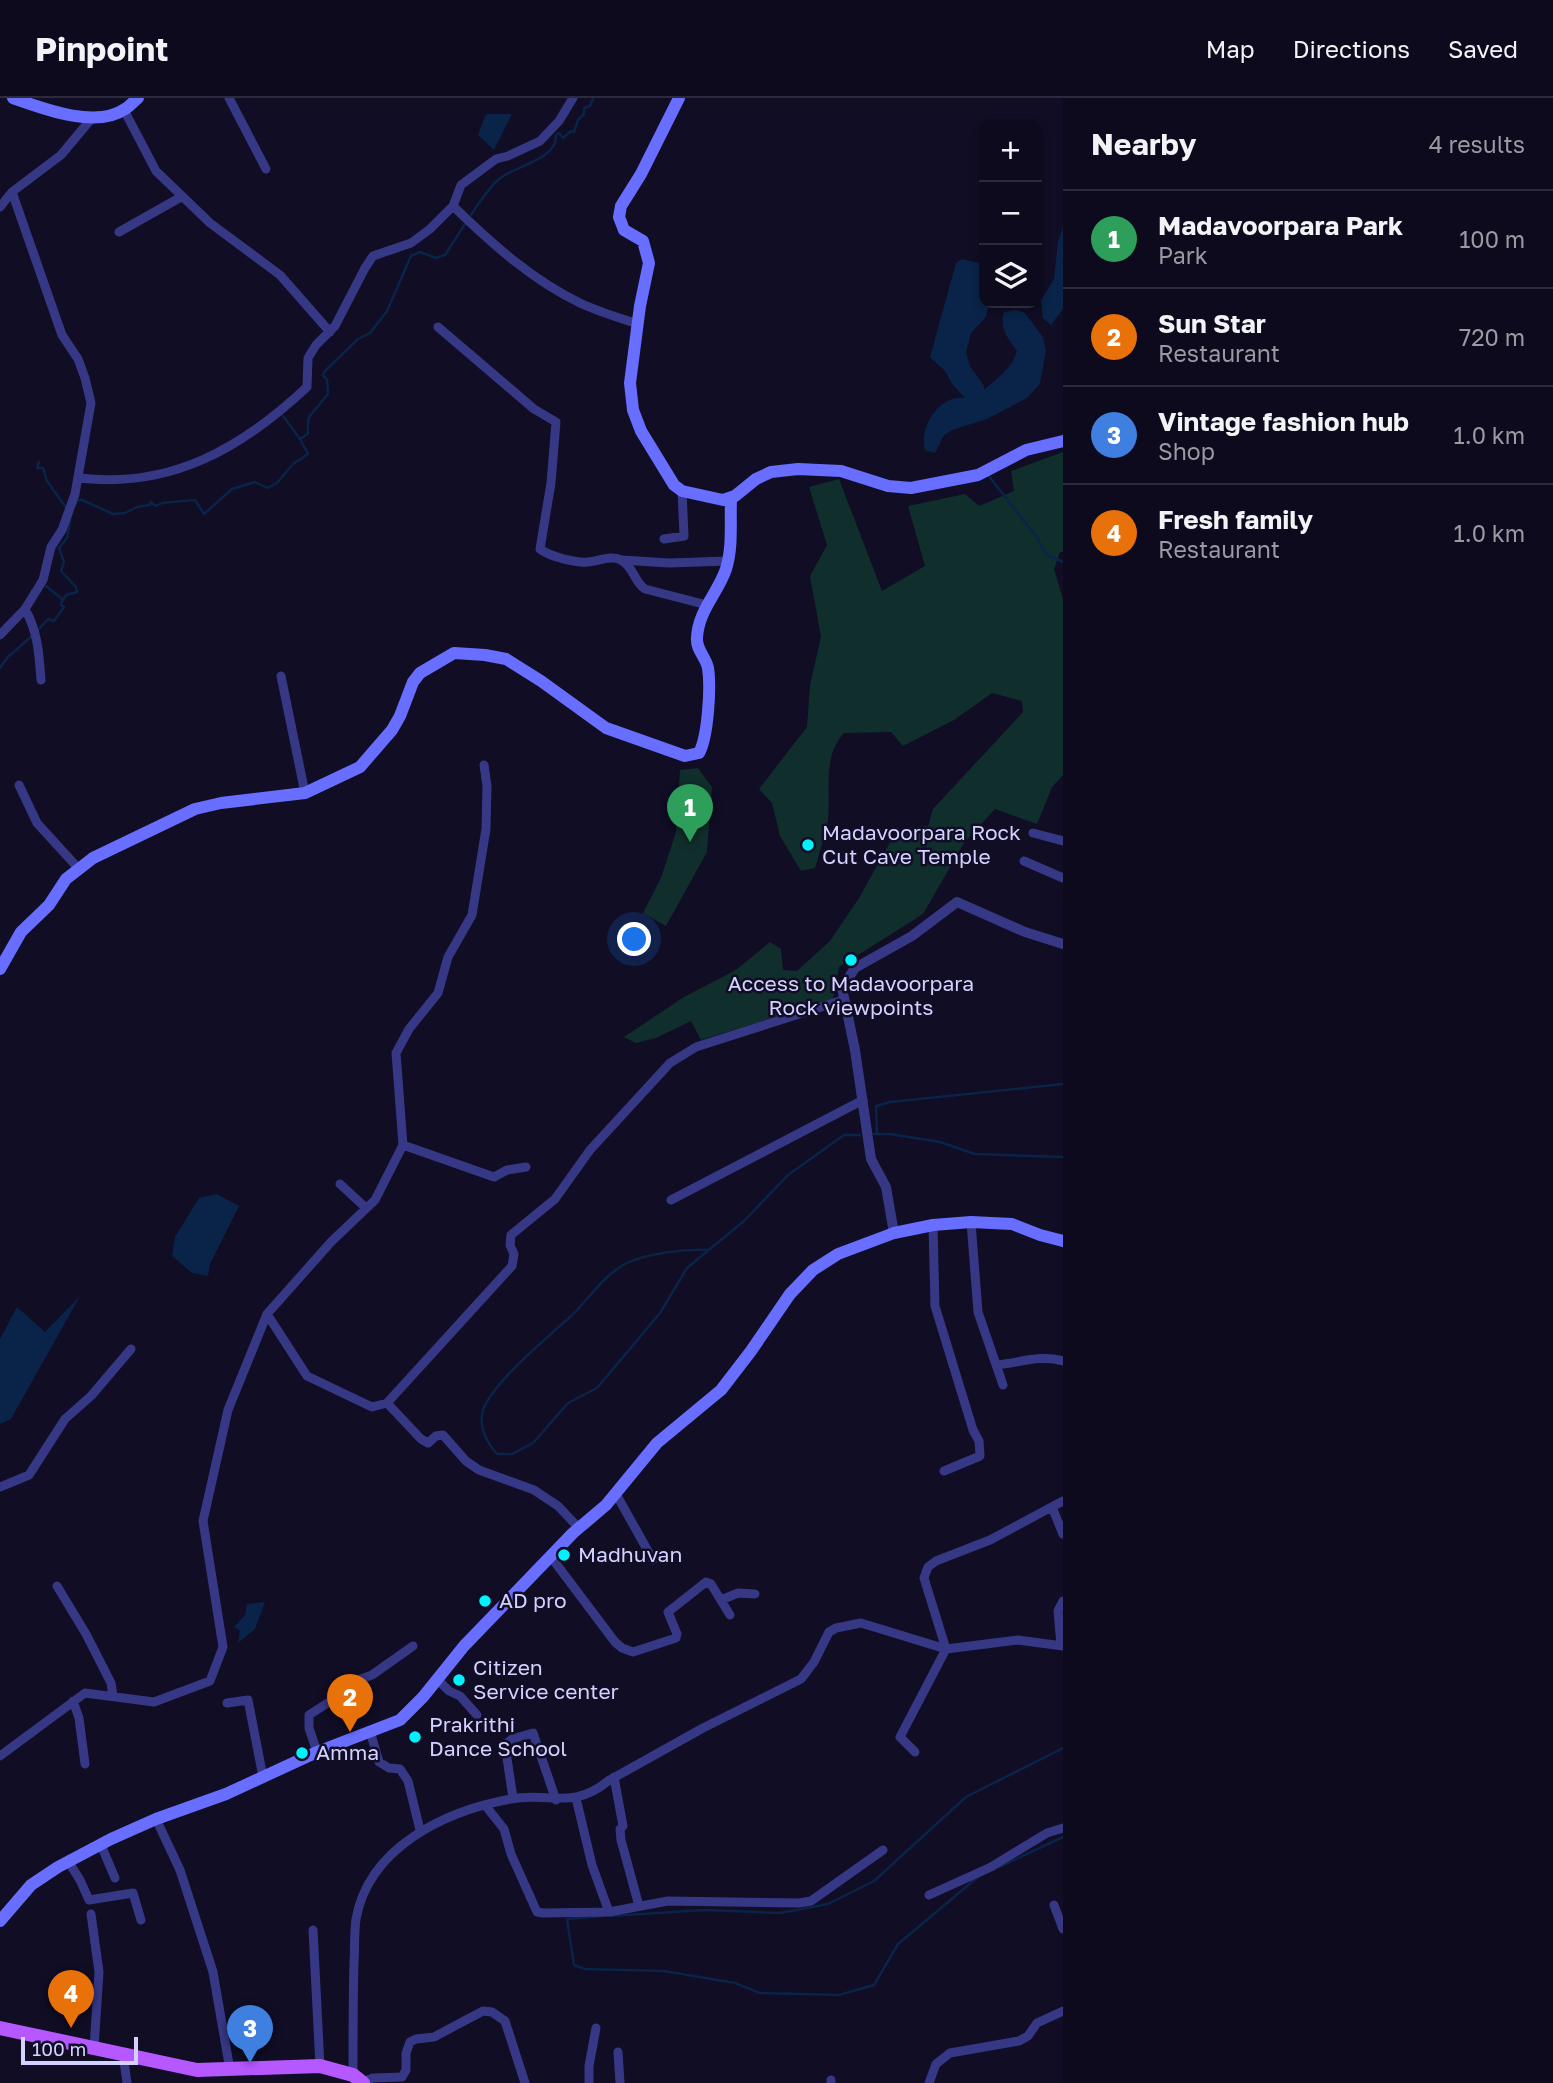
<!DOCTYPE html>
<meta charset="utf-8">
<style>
body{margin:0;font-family:"Golos Text",sans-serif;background:#151325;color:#f1f3f6}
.controls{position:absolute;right:21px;top:21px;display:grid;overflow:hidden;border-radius:14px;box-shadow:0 4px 10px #0003}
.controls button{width:63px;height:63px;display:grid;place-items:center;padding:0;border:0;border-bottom:2px solid #2c2b3b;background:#0c0a1c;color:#f1f3f6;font:35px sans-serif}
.scale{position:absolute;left:21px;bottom:18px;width:117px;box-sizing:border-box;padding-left:7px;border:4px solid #d3d1ff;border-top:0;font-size:19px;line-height:24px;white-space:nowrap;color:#d3d1ff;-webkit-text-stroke:5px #100d25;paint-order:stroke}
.you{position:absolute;left:635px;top:842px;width:24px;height:24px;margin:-18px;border:5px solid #fff;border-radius:50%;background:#1a73e8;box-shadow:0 0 0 10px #1a73e833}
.badge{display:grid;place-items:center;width:46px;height:46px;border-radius:50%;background:#b45309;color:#fff;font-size:23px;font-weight:700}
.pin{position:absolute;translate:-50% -58px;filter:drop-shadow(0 2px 4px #0008)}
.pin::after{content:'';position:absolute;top:37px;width:24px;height:21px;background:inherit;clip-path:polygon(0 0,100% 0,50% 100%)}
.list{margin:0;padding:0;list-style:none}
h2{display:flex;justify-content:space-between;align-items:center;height:91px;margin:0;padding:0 28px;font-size:30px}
h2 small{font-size:23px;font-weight:400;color:#9a9aa3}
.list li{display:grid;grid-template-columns:46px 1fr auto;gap:21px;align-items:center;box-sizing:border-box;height:98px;padding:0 28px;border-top:2px solid #2c2b3b}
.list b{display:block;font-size:26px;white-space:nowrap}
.list p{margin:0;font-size:23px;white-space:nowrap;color:#9a9aa3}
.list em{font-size:23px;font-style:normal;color:#9a9aa3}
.icon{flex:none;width:38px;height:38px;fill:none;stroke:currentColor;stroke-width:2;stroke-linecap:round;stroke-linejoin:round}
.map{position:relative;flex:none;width:1063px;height:1985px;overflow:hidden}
header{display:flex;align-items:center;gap:42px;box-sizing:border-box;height:98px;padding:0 35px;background:#0c0a1c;border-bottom:2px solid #2c2b3b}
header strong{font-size:33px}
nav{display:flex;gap:38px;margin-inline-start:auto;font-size:24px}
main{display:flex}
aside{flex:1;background:#0c0a1c}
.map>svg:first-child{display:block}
</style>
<header>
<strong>Pinpoint</strong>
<nav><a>Map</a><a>Directions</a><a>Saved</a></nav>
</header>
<main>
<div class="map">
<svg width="1063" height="1985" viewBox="0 0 1063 1985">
<rect width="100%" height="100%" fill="#100d25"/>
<path fill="#102f2c" d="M1063,354V454H1060L1054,471L1063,501V677L1052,689L1037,726L995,711L964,745L923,816L839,869L833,901L701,942L691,923L656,940L636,945L624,939L684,899L736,872L770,844L781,851L783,872L797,873L830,843L859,800L892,741L911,729L928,728L933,711L1023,614L1022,603L992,595L954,622L903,648L891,634L844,635C822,659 831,691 828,721C826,737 819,754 815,770L801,773L780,738L772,705L759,691L807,629L810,587L821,539L810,478L827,447L809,389L839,381L882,493L925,468L908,408L965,396L979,408L1014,393L1011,373Z
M698,670L712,689L707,754L666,828L643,815L661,780L676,734L680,672Z"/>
<path fill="#092448" d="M486,16H512L494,52L478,37Z
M1063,129V211L1051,227L1043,220L1041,202L1054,181L1058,143Z
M962,161L979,165L984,172V205H989L986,219L971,235L966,254L970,268L984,288V292C996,281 1012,271 1017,253C1008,240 999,231 1004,214L1015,212L1024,214L1043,239L1046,252L1040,286L1027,300L987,321L952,332L944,337L935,355L925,352C919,329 939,296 965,300L952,286L946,274L930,259L956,165Z
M217,1096L239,1108L210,1166L208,1178L192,1175L172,1158L175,1139L199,1100Z
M80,1198L11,1321L0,1326V1241L17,1209L45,1234Z
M265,1504L255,1531L238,1545L240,1533L234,1529L245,1517L247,1506Z"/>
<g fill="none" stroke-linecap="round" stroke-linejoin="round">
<path stroke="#092448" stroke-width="2.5" d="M471,117C479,105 488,91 498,82C513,68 558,62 556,37L559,35L563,40L571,33L574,34L578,22L584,16V10L590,8L593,0
M321,304L328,296L327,282L323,277L325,273L358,241L370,235L387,213L411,158L420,154L436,160L445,157L465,126
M283,318L300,341
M39,364L37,370H43L47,383L67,411
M988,377L1036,438L1046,456L1063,464
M75,408L77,402H82L113,416L125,415L137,409L150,407L151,404L156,408L162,405L195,402L204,416L232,391L255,384L267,390L277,385L293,366L308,356L300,341L308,336C307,317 309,319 320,306
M46,488L62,501
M61,505L66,497L77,494L76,489L61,473L64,464L59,450L67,440L71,417
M38,532L48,521L54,523L64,509L61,507
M0,570L8,559L33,537
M874,1036H890L940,1044L975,1056L1063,1059
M877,1036L876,1008L890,1004L1063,986
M709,1152C685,1151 646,1155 625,1166C603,1178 589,1201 571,1218C548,1239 493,1284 483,1312C478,1328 487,1345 497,1356H512L533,1345L568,1305L597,1290L660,1215L687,1170L744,1123L788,1077L844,1037H860
M999,1769L1063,1739
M603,1818L567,1821L574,1867L585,1871L664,1873L735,1885L760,1895L839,1897L874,1887L898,1846L978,1779
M610,1818L704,1812L780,1815L828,1806L874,1783L966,1699L1063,1650"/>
<path stroke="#363886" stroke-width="9" d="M229,0L266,71
M124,12L156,73L210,125L280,177L330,234
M453,108C491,145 533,183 582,206C600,214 619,220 638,226
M0,109L12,94L61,57L92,20
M119,134L181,99
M438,229L534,311L556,324L551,385L540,451C551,459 575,465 588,464C599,463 611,457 621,462C634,469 634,484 645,491L707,507
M79,380C171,391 242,350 307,289L308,260L316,247L335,228L365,170L373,158L411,145L430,131L453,108L461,87L496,61L508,58L540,43L559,23L573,0
M664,441L684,438L682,393
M622,462L669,465L728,463
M25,511C38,534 39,556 41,582
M0,537L25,511L43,482L51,449L62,432L75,396L91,305L85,280L78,261L62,237L12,94
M281,578L305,695
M19,687L37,725L78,770
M1033,735L1063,743
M1024,763L1063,780
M403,1047L494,1079L507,1072L526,1069
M340,1086L366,1110
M671,1102L863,1002
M971,1124L978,1214L1003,1287
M933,1127L935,1208L973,1332L979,1343L980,1358L944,1373
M267,1216L307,1278L372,1309L387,1305L421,1341L428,1345L436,1338L443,1337L466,1363L479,1372L534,1392L558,1408L579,1430
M996,1267C1019,1265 1040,1256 1063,1263
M387,1305L512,1168L514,1156L510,1147L511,1137L555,1101L590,1052L670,965L696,949L843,902
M0,1389L29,1377L65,1321L91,1298L131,1251
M616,1396L653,1462
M1052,1409L1063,1436
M551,1459L615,1544L622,1550L633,1554L676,1540L677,1536L668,1514L706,1484L711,1486L730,1517
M57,1488L86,1536L111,1585L113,1598
M721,1502L738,1495L755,1496
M1061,1547L1058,1513L1063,1503
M437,1581L449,1593L460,1598L477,1617
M73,1603L79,1620L85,1666
M227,1605L248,1602L263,1679
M370,1633L379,1664L389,1670L400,1671L408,1683L420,1732
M317,1654L309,1630V1617L340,1597L355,1583L372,1577L413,1548
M915,1654L900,1639L946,1551L924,1480L928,1469L936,1463L990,1442L1063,1403
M0,1658L85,1595L154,1604L210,1583L223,1549L203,1423L228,1312L267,1216L331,1144L375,1102L403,1047L396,955L409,931L438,895L448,859L472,817L486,731L487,688L484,667
M614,1679L623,1728L620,1731L621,1742L639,1808
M513,1700L505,1647L512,1641L533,1635L556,1702
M576,1700L592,1767L609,1814
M485,1707L504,1731L511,1756L537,1814L543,1815L609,1814L668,1803L799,1805L811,1803L883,1752
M156,1721L180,1772L213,1874L230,1972
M101,1747L115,1780
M68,1763L80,1782L89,1802L133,1795L141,1822
M929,1797L991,1769L1047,1735L1063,1730
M1054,1807L1063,1831
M91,1816L99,1874L94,1950
M313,1832L320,1968
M618,1954L620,1985
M123,1956L127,1985
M353,1977C353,1939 353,1901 354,1864C355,1850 354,1835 356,1821C369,1749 445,1713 511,1701C549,1694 573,1712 608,1683L703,1630L801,1581L814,1564L829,1534L836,1530L861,1525L946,1551L1018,1542L1063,1548
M831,1982V1985
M362,1984L373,1980L402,1979L406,1972V1955L410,1944L416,1941L434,1939L483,1913L492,1914L505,1923L525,1985
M589,1985V1968L596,1930
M929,1985L936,1966L950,1955L1019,1943L1028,1938L1037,1925L1063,1913"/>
<path stroke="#363886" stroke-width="10" d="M894,1135L886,1089L871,1061L855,952L842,890L855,870L912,838L957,804L1025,834L1063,846"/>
<path stroke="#686eff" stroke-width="12" d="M13,0C44,11 96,31 125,11C130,8 134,3 138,0
M679,0L641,76L621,108L619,119L624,132L643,143L649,165L640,208L630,285L633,312L641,333L674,387L682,393L723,402L735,398L756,381L771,374L798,371L841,373L888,388L911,390L978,377L1026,352L1063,343
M0,871L21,834L49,807L66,781L93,760L195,711L221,705L305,695L360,669L392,632L400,618L413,584L420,575L454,555L485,557L506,561L541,583L606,630L685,658L699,655C708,639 711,589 708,570C706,559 696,552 697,540C698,513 718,495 726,471C733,449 730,424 731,401
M0,1823L31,1787L58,1769L111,1741L156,1721L226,1696L317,1654L400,1622L423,1599L464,1548L573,1435L606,1407L657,1345L721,1292L751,1253L790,1196L813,1172L838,1156L894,1135L933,1127L971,1124L1012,1126L1040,1137L1063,1143"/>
<path stroke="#b658ff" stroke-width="14" d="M0,1930L197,1972L320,1968L353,1977L363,1985"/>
</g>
<g fill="#00f3fc" stroke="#100d25" stroke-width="2.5">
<circle cx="808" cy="747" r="7"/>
<circle cx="851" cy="862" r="7"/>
<circle cx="564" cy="1457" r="7"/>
<circle cx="485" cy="1503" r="7"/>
<circle cx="459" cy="1582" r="7"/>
<circle cx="415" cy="1639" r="7"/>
<circle cx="302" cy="1655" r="7"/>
</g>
<g text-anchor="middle" stroke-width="5" stroke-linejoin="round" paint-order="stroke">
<g font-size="21" fill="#d3d1ff" stroke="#100d25" text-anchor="start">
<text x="822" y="742">Madavoorpara Rock<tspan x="822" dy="24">Cut Cave Temple</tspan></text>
<text x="851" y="893" text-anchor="middle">Access to Madavoorpara<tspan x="851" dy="24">Rock viewpoints</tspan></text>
<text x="578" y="1464">Madhuvan</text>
<text x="499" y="1510">AD pro</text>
<text x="473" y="1577">Citizen<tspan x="473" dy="24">Service center</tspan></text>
<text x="429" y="1634">Prakrithi<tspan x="429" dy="24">Dance School</tspan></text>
<text x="316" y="1662">Amma</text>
</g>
</g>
</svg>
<div class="controls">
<button>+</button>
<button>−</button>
<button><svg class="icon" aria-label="layers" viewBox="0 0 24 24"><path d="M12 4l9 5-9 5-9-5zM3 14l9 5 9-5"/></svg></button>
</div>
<div class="scale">100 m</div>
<div class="you"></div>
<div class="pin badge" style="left:690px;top:744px;background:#2e9e5b">1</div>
<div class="pin badge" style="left:350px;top:1634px;background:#e8710a">2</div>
<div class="pin badge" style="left:250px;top:1965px;background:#3f7fe0">3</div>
<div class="pin badge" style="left:71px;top:1930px;background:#e8710a">4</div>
</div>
<aside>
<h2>Nearby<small>4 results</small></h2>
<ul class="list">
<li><span class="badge" style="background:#2e9e5b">1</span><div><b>Madavoorpara Park</b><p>Park</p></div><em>100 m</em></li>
<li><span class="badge" style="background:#e8710a">2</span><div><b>Sun Star</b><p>Restaurant</p></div><em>720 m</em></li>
<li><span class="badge" style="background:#3f7fe0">3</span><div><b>Vintage fashion hub</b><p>Shop</p></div><em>1.0 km</em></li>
<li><span class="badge" style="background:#e8710a">4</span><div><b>Fresh family</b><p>Restaurant</p></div><em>1.0 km</em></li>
</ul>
</aside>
</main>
